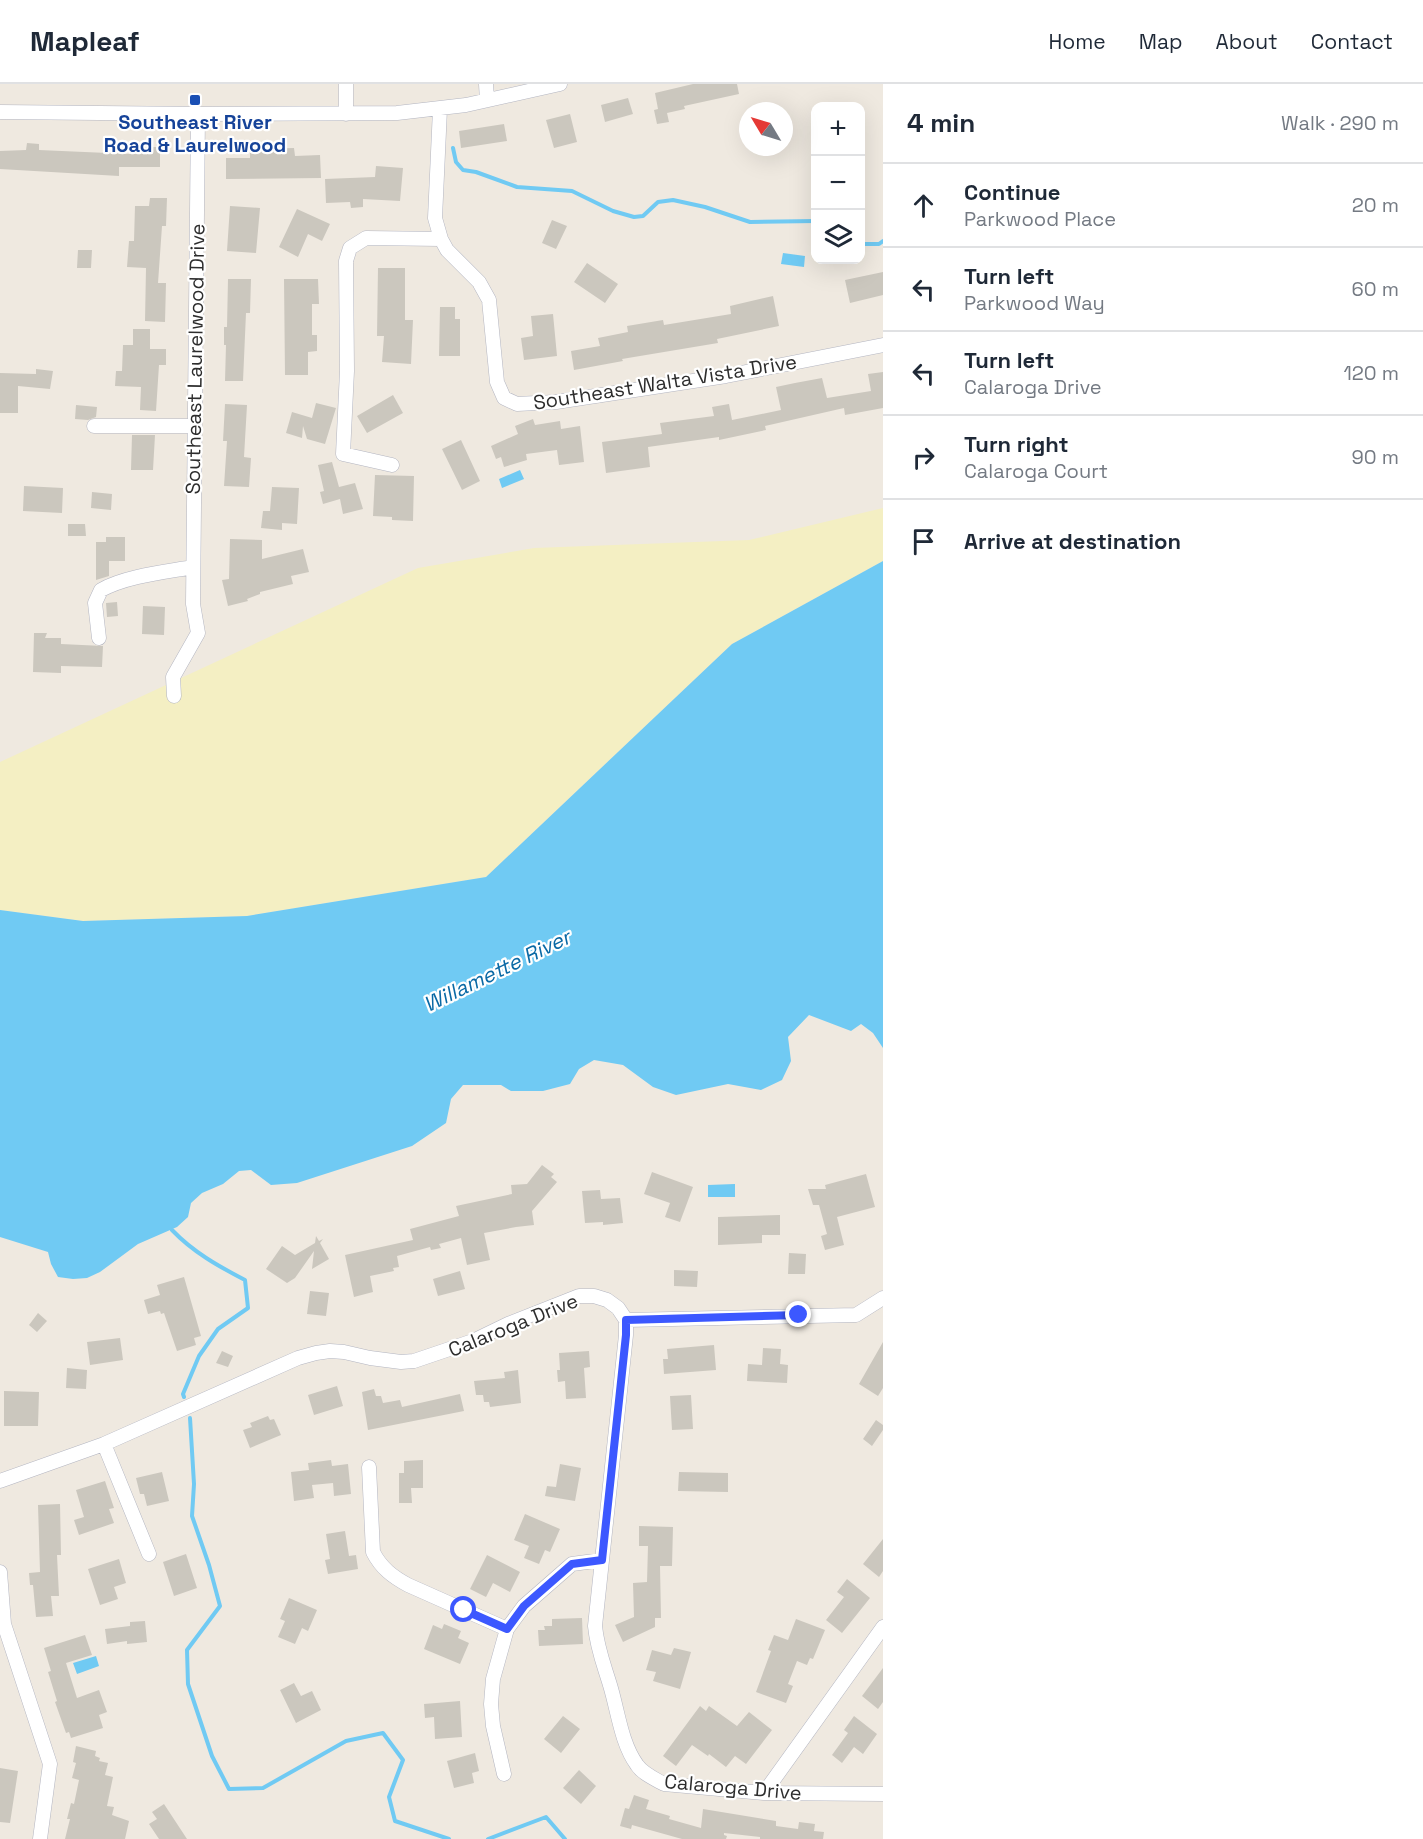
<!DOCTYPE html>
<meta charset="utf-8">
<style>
body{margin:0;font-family:"Space Grotesk",sans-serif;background:#f6f6f7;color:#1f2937}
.controls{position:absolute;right:18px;top:18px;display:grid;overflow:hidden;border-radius:12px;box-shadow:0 6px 24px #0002}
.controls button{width:54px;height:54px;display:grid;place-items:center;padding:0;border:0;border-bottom:2px solid #e0e1e3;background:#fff;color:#1f2937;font:30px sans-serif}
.compass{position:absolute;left:739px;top:18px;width:54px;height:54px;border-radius:50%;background:#fff;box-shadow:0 6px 24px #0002;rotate:308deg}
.stop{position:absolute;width:18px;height:18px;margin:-14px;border:4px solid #3c58ff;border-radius:50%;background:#fff}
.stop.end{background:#3c58ff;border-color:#fff;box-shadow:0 2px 6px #0008}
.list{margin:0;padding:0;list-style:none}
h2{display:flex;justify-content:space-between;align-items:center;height:78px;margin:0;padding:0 24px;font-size:26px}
h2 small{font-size:20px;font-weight:400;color:#747a83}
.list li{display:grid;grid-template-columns:39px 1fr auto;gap:18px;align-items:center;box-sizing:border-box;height:84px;padding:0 24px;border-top:2px solid #e0e1e3}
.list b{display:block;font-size:22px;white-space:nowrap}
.list p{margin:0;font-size:20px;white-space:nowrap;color:#747a83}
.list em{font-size:20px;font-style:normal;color:#747a83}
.icon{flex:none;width:33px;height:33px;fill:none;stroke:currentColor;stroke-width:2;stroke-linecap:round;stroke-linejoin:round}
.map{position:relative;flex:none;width:883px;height:1755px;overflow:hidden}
header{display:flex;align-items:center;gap:36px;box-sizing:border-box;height:84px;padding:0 30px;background:#fff;border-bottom:2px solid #e0e1e3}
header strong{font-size:28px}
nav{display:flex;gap:33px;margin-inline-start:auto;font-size:21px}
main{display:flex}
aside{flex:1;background:#fff}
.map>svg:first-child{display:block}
</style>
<header>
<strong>Mapleaf</strong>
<nav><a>Home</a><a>Map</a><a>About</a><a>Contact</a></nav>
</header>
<main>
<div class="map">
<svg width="883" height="1755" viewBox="0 0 883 1755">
<rect width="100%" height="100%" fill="#efe9e0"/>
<path fill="#f4efc3" d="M883,424V477L732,560L486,793L247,832L83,837L0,826V678L418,484L534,464L749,456Z"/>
<path fill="#70caf3" d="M783,169L805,172L804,183L781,180Z
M520,386L524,395L502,404L499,395Z
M883,477V964L873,949L861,940L851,947L809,931L788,953L791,977L782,996L761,1006L728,1000L676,1011L653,1003L623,981L594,976L579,985L570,1000L543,1007H511L501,1001H463L451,1015L446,1039L412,1062L297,1099L271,1101L251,1086L239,1087L223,1100L202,1109L191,1119L188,1133L177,1143L138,1160L100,1188L87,1194L73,1195L58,1193L51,1180L48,1168L0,1153V826L83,837L247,832L486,793L732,560Z
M735,1100V1113H708V1101Z
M96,1572L99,1582L77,1590L73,1579Z"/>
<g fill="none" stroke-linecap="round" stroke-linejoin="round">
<path stroke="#70caf3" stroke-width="4" d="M453,64L456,78L463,86L476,88L517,103L572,107L613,127L634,133L643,132L658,118L673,116L705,123L750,138L816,137
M860,160H879L883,157
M172,1146C193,1168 218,1182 245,1196L248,1224L218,1245L199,1272L183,1310L184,1313
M190,1334L194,1400L192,1432L209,1481L220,1522L187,1566L188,1600L212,1672L229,1705L263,1704L346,1657L383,1649L403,1676L389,1713L395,1737L449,1755
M488,1755L546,1733L565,1755"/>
</g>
<path fill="#cbc7be" d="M693,0H737L739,10L684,22L685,25L667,29L669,38L657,40L654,26L658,25L655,9Z
M628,14L633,30L605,38L601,21Z
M570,30L577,58L554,64L546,36Z
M504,40L507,57L461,64L459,47Z
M27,59L39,60V66L130,70V63H160V83H119V92L0,85V67L26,66Z
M294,64L295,72L320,71L321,94L226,95V74H250V65Z
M376,82L403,84L400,117L363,115V123L351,124L350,118L326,119L325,95L375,93Z
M150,114H167L166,142H162L158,199H166L165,238L145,237L146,184L127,183L129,157H134L135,122H149Z
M230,122L260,124L256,169L227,167Z
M297,125L330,140L322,157L308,150L298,173L279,163Z
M552,136L567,142L556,165L542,159Z
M78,166H92L91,184H77Z
M587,179L618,200L605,219L574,198Z
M378,184H405V236H413L411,280L382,278L384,252H377Z
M883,188V211L850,219L845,196Z
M228,195H251L250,229H246L243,297H225L226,261H224V243H227Z
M284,195H318L319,220H312V251H317V267L308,268V291H285Z
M773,212L779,242L717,255L718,259L622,275L623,277L574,286L571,267L600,262L598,254L628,248L627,242L663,236L664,241L731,230L730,222Z
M440,223H455V235H460V272H439Z
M553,230L557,272L524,276L521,254L533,252L531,232Z
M133,245H150V265H166V281H159L156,327L140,326L141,303L115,302L116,287H122L123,261H133Z
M36,285L53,287L50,305L18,302V329H0V289L36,290Z
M883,288V324L845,331L844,324L765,342L766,346L719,356V353L648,363L650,383L606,389L602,358L662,350L660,339L714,332L712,323L729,320L732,336L781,326L776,303L795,299L822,294L827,314L871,307L868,290Z
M393,311L403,329L367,349L357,332Z
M316,319L336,324L325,360L307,355L303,342L302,354L286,349L292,328L312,334Z
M225,320L247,321L244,373L251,374L249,403L224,402L227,357H223Z
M76,321L97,323L96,333L88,336L75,335Z
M533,335L535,341L560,337L561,345L580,342L584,378L559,381L557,366L526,370L527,376L504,383L501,373L496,375L491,362L518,350L515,342Z
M132,351H155L153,386H131Z
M461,356L480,397L462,406L442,365Z
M332,378L339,403L355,399L363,425L343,430L340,415L323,420L320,408L324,407L318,381Z
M375,391L414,392L413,437L392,436V433L373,432Z
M24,402L63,404L62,429L23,427Z
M272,403L299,404L297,440L282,439V446L261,444L263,427H270Z
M92,408L112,410L111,426L91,424Z
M68,440H85L86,452H68Z
M106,453H125V477H109V492L96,496V458H106Z
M230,455L262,456V475L303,465L309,488L291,492L293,500L260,508V510L247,515L248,517L228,522L222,496L229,495Z
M117,518L118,532L107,533L106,519Z
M143,522L165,523L164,551L142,550Z
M34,549H47L45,554H61V560L103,562L102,583L61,582V589L33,588Z
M542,1081L554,1090L551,1093L557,1098L532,1127L534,1141L516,1143L484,1149L490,1176L467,1181L461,1154L439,1160L441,1164L431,1166L430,1163L397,1172L399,1183L393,1184L394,1187L370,1192L373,1208L354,1213L345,1171L413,1156L410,1145L459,1132L456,1122L512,1110L511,1101L527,1100Z
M652,1088L693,1103L680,1138L665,1133L670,1119L644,1110Z
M866,1090L875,1123L837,1133L844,1161L825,1166L821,1152L827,1150L819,1121H813L808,1105H826L825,1101Z
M600,1106L601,1115L620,1114L623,1139L603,1141V1138L585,1139L582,1107Z
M780,1131V1151H762V1159L718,1161V1133Z
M316,1152L319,1157L323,1155L320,1159L329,1175L312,1185L314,1167L295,1194L287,1199L266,1185L282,1162L295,1171L315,1159Z
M789,1169L806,1170L805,1190H788Z
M674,1186L698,1187L697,1203L674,1202Z
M460,1187L465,1205L438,1212L433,1195Z
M184,1193L201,1252L194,1254L196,1261L177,1267L164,1229L161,1230L160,1227L148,1230L144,1216L160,1211L157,1201Z
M310,1207L329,1209L326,1232L307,1230Z
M38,1229L47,1237L37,1248L29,1241Z
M120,1254L123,1276L90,1281L87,1258Z
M883,1258V1304L878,1312L859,1300Z
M714,1261L716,1286L664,1290L663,1275H668L667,1265Z
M763,1264L781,1265L780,1280L788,1281L787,1299L747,1297L748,1280L762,1281Z
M222,1267L233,1272L228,1283L216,1279Z
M589,1267L590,1283L584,1284L586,1314L566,1315L565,1297L558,1298L557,1286H560L559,1269Z
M67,1284L87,1286L86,1305L66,1304Z
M518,1286L521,1319L490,1323L489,1318H484L483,1311H476L474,1297L505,1294L504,1288Z
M337,1302L343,1322L314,1331L308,1311Z
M374,1305L376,1312H381L383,1319L400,1316L402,1323L460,1310L464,1327L368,1346L362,1308Z
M4,1307L39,1308L38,1342H4Z
M691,1311L693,1345L672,1346L670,1312Z
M268,1332L270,1336L274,1335L281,1351L250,1364L243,1346L252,1343L250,1339Z
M876,1336L883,1341V1346L872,1362L863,1355Z
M331,1376L332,1382L348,1380L351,1410L334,1412L333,1399L312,1401L314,1414L294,1417L291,1388L309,1386L308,1379Z
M423,1376V1404H411L412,1419H399V1389H404V1377Z
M560,1380L581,1384L575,1417L545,1412L547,1402L556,1403Z
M162,1388L169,1417L147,1422L144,1410H140L136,1394Z
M679,1388L728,1389V1408L678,1407Z
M105,1397L114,1424L109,1425L114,1439L79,1451L74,1436L84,1433L76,1406Z
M60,1420L61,1471H57L59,1512H51L53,1532L36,1533L33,1501H30L29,1489L40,1488L38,1421Z
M525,1430L560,1445L550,1468L545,1466L539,1480L524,1474L529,1462L514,1456Z
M639,1442L673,1443L672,1482H660L661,1534H655V1543L623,1558L615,1541L634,1533L633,1499L647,1498L648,1462H639Z
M345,1447L349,1472L356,1471L358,1485L328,1490L325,1476L330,1475L326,1450Z
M883,1455V1487L879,1493L863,1480Z
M186,1470L197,1504L174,1512L163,1478Z
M487,1471L520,1488L510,1508L493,1499L486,1513L470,1505Z
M119,1475L126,1499L114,1503L118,1515L100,1521L88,1485Z
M847,1495L870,1514L842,1549L826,1536L844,1513L837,1508Z
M289,1514L317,1526L308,1547L302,1544L295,1560L278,1553L285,1537L280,1535Z
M582,1534L583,1560L539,1562L538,1546H545L544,1542H552V1535Z
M796,1535L825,1546L813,1575L810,1574L807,1581L797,1577L788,1600L793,1602L786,1619L756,1608L771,1567L768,1566L774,1551L788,1556Z
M145,1537L147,1558L127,1560V1557L107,1560L105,1545L130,1542V1538Z
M444,1540L461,1547L458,1554L469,1559L460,1580L424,1565L433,1541L442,1545Z
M85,1551L92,1571L66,1579L77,1614L99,1606L107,1628L99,1631L103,1644L71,1654L69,1648L66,1649L55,1618L57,1617L48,1588L51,1587L44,1564Z
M674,1564L691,1568L680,1605L653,1597L656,1588L646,1586L652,1566L671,1571Z
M883,1584V1618L878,1625L862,1612Z
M294,1599L301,1612L312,1607L321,1626L296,1639L280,1606Z
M460,1617L462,1653L435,1655L434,1633L425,1634L424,1620Z
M700,1622L706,1627L709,1622L737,1642L749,1628L772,1646L746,1680L735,1672L726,1683L709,1670L708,1672L692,1661L676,1682L663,1672Z
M563,1632L580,1645L561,1669L544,1655Z
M854,1632L877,1650L863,1670L854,1663L842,1679L832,1671L848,1649L844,1646Z
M76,1662L96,1667L95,1672L100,1674L99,1677L108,1679L105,1691L113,1693L107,1722L114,1723L112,1731L129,1737L125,1755H65L70,1735H67L71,1719L74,1720L79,1696L72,1694L76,1679L73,1678Z
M475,1669L479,1687L472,1689L474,1699L454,1704L447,1677Z
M0,1684L18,1687L10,1739L0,1738Z
M579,1686L596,1702L581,1720L563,1704Z
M634,1711L649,1716L646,1725L670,1732L669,1735L701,1744L703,1725L776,1737V1742L798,1745L799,1738L815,1740L814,1747L824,1748L823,1755H760V1753L724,1749V1751L727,1752L726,1755H682L632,1741L631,1745L620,1742L625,1724L629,1725Z
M164,1720L187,1755H159L149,1740L157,1735L152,1728Z"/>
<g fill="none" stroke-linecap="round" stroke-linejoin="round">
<g stroke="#b3b5c1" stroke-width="15">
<path id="minor" d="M486,0L487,16
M440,25L435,134L441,155L447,166L479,198L489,216L497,298L504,314L517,320L556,318L726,292L883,261
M0,28L198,30L397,29L466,21L560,0
M346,30V0
M94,342H195
M392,381L343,370L347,287L346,177L350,164L366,154L441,155
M99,554L95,519L101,506C126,492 165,488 193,483
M174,612L173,593L198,549L193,520L198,30
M626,1236L856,1231L883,1214
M104,1360L149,1470
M369,1383L373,1468C381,1484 393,1493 408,1501L507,1545
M0,1397L104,1360L298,1274L316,1269L330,1267L344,1268L370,1274L401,1278L414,1277L473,1257L508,1240L579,1212H594L607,1216L618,1224L626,1236V1251L595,1542C597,1564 604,1581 610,1601C618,1627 621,1659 637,1681C643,1690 655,1695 664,1700L764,1709L883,1710
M0,1488L4,1540L50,1680L40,1755
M504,1690L493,1642L491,1620L493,1595L507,1545L524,1522L572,1480L602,1476
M764,1709L883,1543"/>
</g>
<use href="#minor" stroke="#fff" stroke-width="14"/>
</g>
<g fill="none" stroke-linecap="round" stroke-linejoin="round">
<path stroke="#3c58ff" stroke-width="8" d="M464,1526L507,1545L524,1522L572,1480L602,1476L626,1251V1236L799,1231"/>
</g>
<rect fill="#1a4fb4" stroke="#fff" stroke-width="2" x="189" y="10" width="12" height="12" rx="3"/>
<g text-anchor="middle" stroke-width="4.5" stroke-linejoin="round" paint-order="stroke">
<g font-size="20" font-weight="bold" fill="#164399" stroke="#fff">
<text x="195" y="45">Southeast River<tspan x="195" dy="23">Road &amp; Laurelwood</tspan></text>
</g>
<g font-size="20" fill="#2d2d2d" stroke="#fff">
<text transform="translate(195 275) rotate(-89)" y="7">Southeast Laurelwood Drive</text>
<text transform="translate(665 298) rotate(-9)" y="7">Southeast Walta Vista Drive</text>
<text transform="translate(513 1241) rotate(-22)" y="7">Calaroga Drive</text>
<text transform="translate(733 1703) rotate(5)" y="7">Calaroga Drive</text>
</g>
<g font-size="21" font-style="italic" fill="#0969a5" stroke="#fff">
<text transform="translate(497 887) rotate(-26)" y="7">Willamette River</text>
</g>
</g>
</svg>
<div class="controls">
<button>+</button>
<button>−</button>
<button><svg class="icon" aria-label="layers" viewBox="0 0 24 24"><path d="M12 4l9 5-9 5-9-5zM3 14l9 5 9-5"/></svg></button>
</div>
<svg class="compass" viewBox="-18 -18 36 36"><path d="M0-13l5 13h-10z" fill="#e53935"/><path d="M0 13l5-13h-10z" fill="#747a83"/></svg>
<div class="stop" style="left:464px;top:1526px"></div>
<div class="stop end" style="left:799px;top:1231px"></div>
</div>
<aside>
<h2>4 min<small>Walk · 290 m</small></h2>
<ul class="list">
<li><svg class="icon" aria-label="ahead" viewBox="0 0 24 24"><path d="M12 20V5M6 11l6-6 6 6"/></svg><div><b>Continue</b><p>Parkwood Place</p></div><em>20 m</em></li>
<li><svg class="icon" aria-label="left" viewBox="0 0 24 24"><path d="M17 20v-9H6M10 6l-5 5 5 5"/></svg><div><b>Turn left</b><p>Parkwood Way</p></div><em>60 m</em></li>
<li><svg class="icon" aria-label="left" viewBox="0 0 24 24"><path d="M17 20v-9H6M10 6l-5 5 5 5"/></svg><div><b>Turn left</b><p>Calaroga Drive</p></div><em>120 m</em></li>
<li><svg class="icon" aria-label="right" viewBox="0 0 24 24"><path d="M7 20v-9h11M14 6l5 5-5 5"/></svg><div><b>Turn right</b><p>Calaroga Court</p></div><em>90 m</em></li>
<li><svg class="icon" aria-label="arrive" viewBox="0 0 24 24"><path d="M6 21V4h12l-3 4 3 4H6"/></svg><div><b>Arrive at destination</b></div></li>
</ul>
</aside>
</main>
